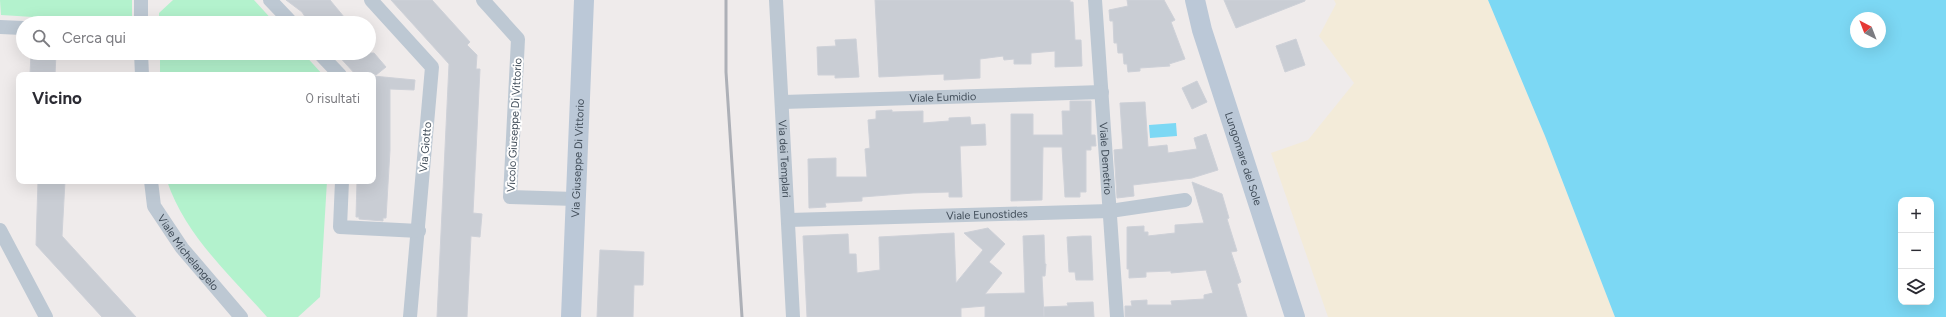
<!DOCTYPE html>
<html lang="it">
<meta charset="utf-8">
<style>
body{margin:0;font-family:Figtree,sans-serif;background:#f2f2f3;color:#2b2b33}
.controls{position:absolute;right:12px;bottom:12px;display:grid;overflow:hidden;border-radius:8px;box-shadow:0 4px 16px #0002}
.controls button{width:36px;height:36px;display:grid;place-items:center;padding:0;border:0;border-bottom:1px solid #e1e1e2;background:#fff;color:#2b2b33;font:20px sans-serif}
.compass{position:absolute;left:1850px;top:12px;width:36px;height:36px;border-radius:50%;background:#fff;box-shadow:0 4px 16px #0002;rotate:318deg}
.list{margin:0;padding:0;list-style:none}
h2{display:flex;justify-content:space-between;align-items:center;height:52px;margin:0;padding:0 16px;font-size:17px}
h2 small{font-size:13px;font-weight:400;color:#7c7c81}
.icon{flex:none;width:22px;height:22px;fill:none;stroke:currentColor;stroke-width:2;stroke-linecap:round;stroke-linejoin:round}
.map{position:relative;flex:none;width:1946px;height:317px;overflow:hidden}
.search{position:absolute;background:#fff;box-shadow:0 4px 16px #0002;left:16px;top:16px;width:360px;height:44px;display:flex;align-items:center;gap:10px;box-sizing:border-box;padding:0 14px;border-radius:22px;color:#7c7c81;font-size:15px}
.panel{position:absolute;background:#fff;box-shadow:0 4px 16px #0002;left:16px;top:72px;width:360px;height:112px;border-radius:8px}
.map>svg:first-child{display:block}
</style>
<div class="map">
<svg width="1946" height="317" viewBox="0 0 1946 317">
<rect width="100%" height="100%" fill="#efebeb"/>
<path fill="#b3f2cd" d="M0,0H132V23L1,15Z
M173,0H254L275,23H159V13Z
M160,53H303L323,75H160Z
M167,181H327L320,297L298,317H267C230,275 185,235 167,181Z"/>
<path fill="#f3ebd9" d="M1334,0H1488L1545,136L1615,317H1328L1271,153L1308,140L1354,83L1319,36L1336,4Z"/>
<path fill="#7cd8f4" fill-rule="evenodd" d="M1488,0H1946V317H1615L1545,136ZM1856,18H1880V42H1856ZM1901,200H1931V302H1901Z
M1176,123L1177,136L1150,138L1149,125Z"/>
<path fill="#c9cdd4" stroke="#ced1d8" d="M286,0H330L349,23H309L302,12Z
M391,0H432L470,42L467,45L477,55L476,69H480L473,213L482,214L480,237L471,236L467,317H437L449,64Z
M875,0H1070V2H1073L1075,40H1081L1082,66L1055,67V51L1031,53V64H1014V59L1004,60L1003,56L980,59V78L944,80V74L879,77Z
M1127,0H1164L1175,20L1171,22L1185,59L1169,64L1170,66L1140,68V71L1128,72L1127,64H1124L1123,53H1118L1117,43H1114L1113,21H1110L1109,10L1128,6Z
M1224,0H1305V1L1236,28Z
M856,39L859,77L835,78V75H818L817,47L836,46L835,40Z
M1296,39L1305,65L1285,72L1276,46Z
M31,53H56L55,75H30Z
M336,53H374L386,67L376,75H356Z
M373,76L415,80L414,90L390,89V150L386,218H383V221L359,219V217H356L357,181H373Z
M1197,81L1207,102L1192,109L1182,88Z
M1070,101H1091V135H1095L1096,146H1091V150H1086V192H1080V197H1065L1062,147H1043L1042,200L1011,201V114H1033V135H1063L1062,111H1070Z
M1145,102L1148,147L1167,145L1168,153L1197,149L1194,138L1206,134L1218,170L1192,178L1133,185L1134,196L1117,198L1114,150L1123,149L1120,103Z
M892,110V112L923,111V123L949,121V118L970,117L971,125L985,124L986,145L960,146L962,197H949V192L913,193L862,197V201L825,203L826,207L809,208L808,159L836,158V177H867L865,149L870,148L868,120L876,119V111Z
M38,181H65L62,236L136,317H102L36,245Z
M1192,182L1222,194L1229,218L1227,219L1237,251L1231,252L1241,282L1237,284L1247,317H1125V306H1132L1131,301L1147,300V305H1172L1171,301L1204,299V295L1213,293L1206,270L1171,273V271L1146,272V277L1129,278V269H1127V227L1144,226V232H1148V236L1175,233V225L1204,223Z
M988,228L1005,244L989,262L1002,273L985,294L1025,293L1023,236L1044,235L1045,264H1046L1045,276H1042L1044,317H985V306L961,308V317H807L803,236L848,234L849,254H856L857,273L880,270L879,237L954,233L956,283L983,250L964,233Z
M1083,236H1091L1093,280H1076L1075,272H1069L1067,237Z
M600,250L644,252L643,285H634L633,317H597Z
M1093,302L1094,317H1044V307L1068,306L1067,303Z"/>
<g fill="none" stroke-linecap="round" stroke-linejoin="round">
<g stroke="#bdc8d3" stroke-width="14">
<path d="M141,0V23"/>
<path d="M270,0L292,23"/>
<path d="M371,0L432,67L410,317"/>
<path d="M483,0L518,39L510,197L575,199"/>
<path id="s1" d="M776,0L793,317"/>
<path id="s2" d="M1095,0L1117,317"/>
<path d="M0,27L23,28"/>
<path d="M141,53L142,75"/>
<path d="M319,53L340,75"/>
<path id="s3" d="M783,102L1102,92"/>
<path id="s4" d="M151,181L154,206L182,248L241,317"/>
<path d="M342,181L340,227L419,231"/>
<path id="s5" d="M789,220L1110,211L1185,200"/>
<path d="M0,230L46,317"/>
</g>
<g stroke="#bbc8d7" stroke-width="20">
<path id="s6" d="M1195,0L1202,30L1295,317"/>
<path id="s7" d="M571,317L584,0"/>
</g>
<path stroke="#adb0b7" stroke-width="3" d="M726,0V72L742,317"/>
</g>
<g text-anchor="middle" stroke-width="4" stroke-linejoin="round" paint-order="stroke">
<g font-size="11" fill="#424e5a" stroke="#fff">
<text dy="4" stroke="none"><textPath href="#s3" startOffset="160">Viale Eumidio</textPath></text>
<text transform="translate(514 125) rotate(-87)" y="4">Vicolo Giuseppe Di Vittorio</text>
<text transform="translate(425 147) rotate(-85)" y="4">Via Giotto</text>
<text dy="4" stroke="none"><textPath href="#s7" startOffset="159">Via Giuseppe Di Vittorio</textPath></text>
<text dy="4" stroke="none"><textPath href="#s1" startOffset="159">Via dei Templari</textPath></text>
<text dy="4" stroke="none"><textPath href="#s2" startOffset="159">Viale Demetrio</textPath></text>
<text dy="4" stroke="none"><textPath href="#s6" startOffset="166">Lungomare del Sole</textPath></text>
<text dy="4" stroke="none"><textPath href="#s5" startOffset="198">Viale Eunostides</textPath></text>
<text dy="4" stroke="none"><textPath href="#s4" startOffset="83">Viale Michelangelo</textPath></text>
</g>
</g>
</svg>
<div class="controls">
<button>+</button>
<button>−</button>
<button><svg class="icon" aria-label="layers" viewBox="0 0 24 24"><path d="M12 4l9 5-9 5-9-5zM3 14l9 5 9-5"/></svg></button>
</div>
<svg class="compass" viewBox="-18 -18 36 36"><path d="M0-13l5 13h-10z" fill="#e53935"/><path d="M0 13l5-13h-10z" fill="#7c7c81"/></svg>
<div class="search"><svg class="icon" aria-label="search" viewBox="0 0 24 24"><circle cx="10" cy="10" r="6"/><path d="M15 15l6 6"/></svg>Cerca qui</div>
<section class="panel">
<h2>Vicino<small>0 risultati</small></h2>
<ul class="list">
</ul>
</section>
</div>
